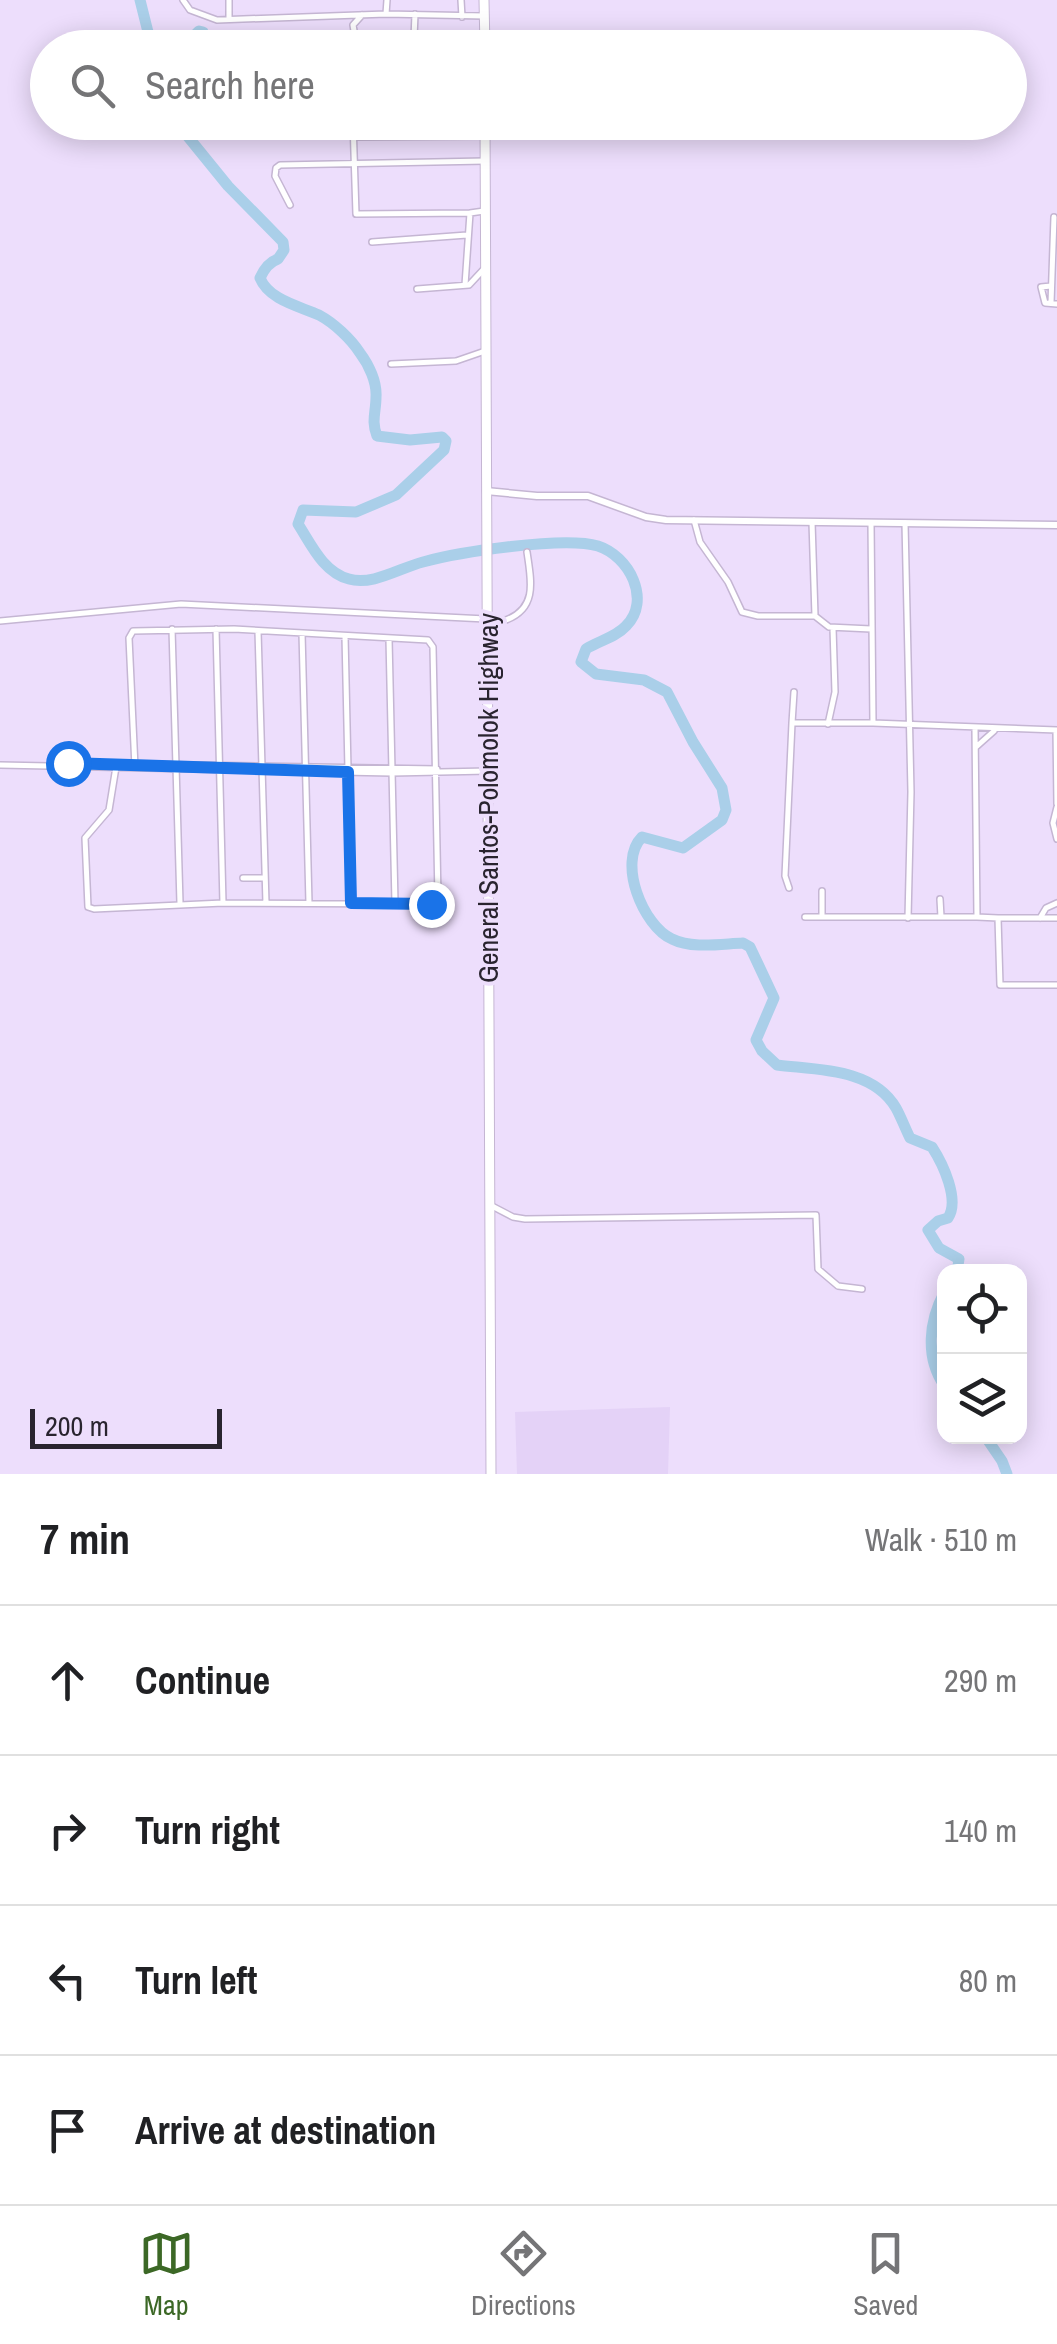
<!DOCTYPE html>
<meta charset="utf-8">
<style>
body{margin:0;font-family:"Archivo Narrow",sans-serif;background:#f2f2f2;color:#202124}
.controls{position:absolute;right:30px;bottom:30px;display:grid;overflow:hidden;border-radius:20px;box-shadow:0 5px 25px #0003}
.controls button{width:90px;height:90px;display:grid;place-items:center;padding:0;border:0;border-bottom:2px solid #e0e0e0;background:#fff;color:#202124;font:50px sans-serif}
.scale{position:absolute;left:30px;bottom:25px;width:192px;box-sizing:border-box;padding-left:10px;border:5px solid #29242f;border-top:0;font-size:28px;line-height:35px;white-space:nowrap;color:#29242f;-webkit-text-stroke:8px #eddefc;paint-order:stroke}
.stop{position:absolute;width:30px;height:30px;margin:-22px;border:8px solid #1a73e8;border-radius:50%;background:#fff}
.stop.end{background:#1a73e8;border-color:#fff;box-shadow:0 2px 10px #0008}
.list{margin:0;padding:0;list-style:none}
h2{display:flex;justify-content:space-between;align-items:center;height:130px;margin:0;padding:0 40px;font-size:42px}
h2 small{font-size:32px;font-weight:400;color:#757577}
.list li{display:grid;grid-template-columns:65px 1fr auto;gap:30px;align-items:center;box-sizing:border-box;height:150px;padding:0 40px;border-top:2px solid #e0e0e0}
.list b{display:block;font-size:38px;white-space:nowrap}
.list em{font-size:32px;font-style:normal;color:#757577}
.icon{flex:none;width:55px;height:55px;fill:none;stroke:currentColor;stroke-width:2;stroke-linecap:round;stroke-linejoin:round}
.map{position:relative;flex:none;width:1057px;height:1474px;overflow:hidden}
.search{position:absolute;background:#fff;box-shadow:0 5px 25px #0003;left:30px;right:30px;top:30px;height:110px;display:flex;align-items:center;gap:25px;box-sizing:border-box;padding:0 35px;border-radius:55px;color:#757577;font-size:38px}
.sheet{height:730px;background:#fff}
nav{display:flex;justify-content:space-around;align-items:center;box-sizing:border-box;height:140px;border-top:2px solid #e0e0e0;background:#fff;font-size:28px;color:#757577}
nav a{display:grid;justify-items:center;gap:5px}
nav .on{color:#3c6826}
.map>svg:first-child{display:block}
</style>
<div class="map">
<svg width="1057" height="1474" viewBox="0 0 1057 1474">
<rect width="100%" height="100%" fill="#eddefc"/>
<path fill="#e4d2f7" d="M670,1407L668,1474H517L515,1412Z"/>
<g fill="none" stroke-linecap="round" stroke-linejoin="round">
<path stroke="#aacfe9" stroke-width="11" d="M140,0L148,32L160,48
M182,48L199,31L203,32L205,48
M176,122L228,186L283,242L284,250L278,259C269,262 264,269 260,278C269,300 299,306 319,315C334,323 351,339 360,353C369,365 377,382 376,397C376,412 371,421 377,436L410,440L442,437L446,441L444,450L396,495L356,512L303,510L298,524C311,544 323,572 349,579C372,586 400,568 423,562C459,552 564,536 598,546C629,556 652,600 626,626C616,637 599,641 586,649L581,662L596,674L644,680L667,692L693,742L722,788L726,810L722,820L683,848L642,837C617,862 643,926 672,939C692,949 720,944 743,943L750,947L774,998L756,1040L762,1051L777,1065C817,1070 873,1068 896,1108C901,1117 905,1128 910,1138L932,1147C943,1164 960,1200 948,1218L938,1221L928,1230L939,1248L959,1259L957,1272
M944,1293C929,1321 925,1357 944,1385
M985,1436L1002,1461L1007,1474"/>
<g stroke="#c5b6d3" stroke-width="8">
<path id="minor" d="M183,0L190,10L217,20L386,14L484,16
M461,0L462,17
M386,14L387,0
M229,18V0
M414,38L415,14
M283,48L484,34
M357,48L353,25L362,15
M353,122L356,214L470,213
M353,137L485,136
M290,205L275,176L276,168L280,165L485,161
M372,242L467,235
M465,285L470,213L484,211
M1051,286L1041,287L1045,303L1057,304
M417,289L469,285L483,270
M1051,303L1054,217
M391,364L456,361L485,351
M694,520L700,542L728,582L742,612L758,616H815
M812,522L815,616L829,627L871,629
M871,523L873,723L1057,730
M905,523L911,792L908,918
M0,621L181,604L506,620C538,608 531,580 527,552
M172,629L180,903
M258,631L266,903
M302,633L309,903
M345,636L351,903
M389,639L395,903
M794,692L792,723H873
M828,724L835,692L833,628
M975,728L977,917L998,918
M1056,730L1057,804
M976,747L994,731
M63,763L437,769
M0,765L392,773L488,771
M116,767L109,810L85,838L88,907L94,909L223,903
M135,767L129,638L133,631L234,629L428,640L433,647L438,898L426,904L223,903L216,629
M1057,807L1053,823L1057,839
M243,878H264
M789,888L785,876L792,723
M822,891V917
M940,899L941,917
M805,917H977
M1040,918L1046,908L1057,903
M1057,918H998L1000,985H1057
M490,1205L513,1217L525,1219L816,1215L818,1269L838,1286L862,1289"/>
</g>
<g stroke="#c5b6d3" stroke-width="9">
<path id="tertiary" d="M486,491L537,496H588L646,517L666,520L1057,525"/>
</g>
<g stroke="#c5b6d3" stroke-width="11">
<path id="trunk" d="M484,0L485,48
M485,122L491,1474"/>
</g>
<use href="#minor" stroke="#fff" stroke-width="5"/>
<use href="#tertiary" stroke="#fff" stroke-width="6"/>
<use href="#trunk" stroke="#fff" stroke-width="9"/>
</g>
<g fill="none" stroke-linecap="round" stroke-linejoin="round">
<path stroke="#1a73e8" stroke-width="12" d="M68,763L348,772L351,903L431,904"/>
</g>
<g text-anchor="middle" stroke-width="8" stroke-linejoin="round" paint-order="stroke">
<g font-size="28" fill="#29242f" stroke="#eddefc">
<text transform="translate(488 798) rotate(-90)" y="10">General Santos-Polomolok Highway</text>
</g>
</g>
</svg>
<div class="controls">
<button><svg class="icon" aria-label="locate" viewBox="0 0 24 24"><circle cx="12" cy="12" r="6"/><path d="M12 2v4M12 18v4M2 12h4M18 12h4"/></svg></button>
<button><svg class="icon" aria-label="layers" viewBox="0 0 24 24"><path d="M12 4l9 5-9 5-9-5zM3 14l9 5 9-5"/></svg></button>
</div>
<div class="scale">200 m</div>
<div class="stop" style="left:68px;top:763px"></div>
<div class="stop end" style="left:431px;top:904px"></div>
<div class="search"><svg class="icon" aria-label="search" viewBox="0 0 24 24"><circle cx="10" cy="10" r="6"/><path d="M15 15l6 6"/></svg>Search here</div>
</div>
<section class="sheet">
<h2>7 min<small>Walk · 510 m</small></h2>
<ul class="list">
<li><svg class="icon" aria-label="ahead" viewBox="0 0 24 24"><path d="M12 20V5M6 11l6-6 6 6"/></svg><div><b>Continue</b></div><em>290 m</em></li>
<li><svg class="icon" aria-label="right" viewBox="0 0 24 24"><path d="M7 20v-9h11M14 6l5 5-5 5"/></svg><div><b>Turn right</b></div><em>140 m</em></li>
<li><svg class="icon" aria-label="left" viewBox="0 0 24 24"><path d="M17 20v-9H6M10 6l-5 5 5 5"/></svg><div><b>Turn left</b></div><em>80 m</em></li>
<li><svg class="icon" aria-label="arrive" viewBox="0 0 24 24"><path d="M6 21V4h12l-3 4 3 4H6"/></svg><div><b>Arrive at destination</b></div></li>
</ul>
</section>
<nav>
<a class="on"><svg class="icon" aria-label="map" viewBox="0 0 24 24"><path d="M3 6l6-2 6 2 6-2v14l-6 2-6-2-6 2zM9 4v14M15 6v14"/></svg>Map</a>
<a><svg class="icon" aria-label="directions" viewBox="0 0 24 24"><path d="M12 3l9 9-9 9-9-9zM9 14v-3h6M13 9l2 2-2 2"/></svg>Directions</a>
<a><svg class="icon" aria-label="saved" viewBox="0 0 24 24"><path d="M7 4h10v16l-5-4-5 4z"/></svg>Saved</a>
</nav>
